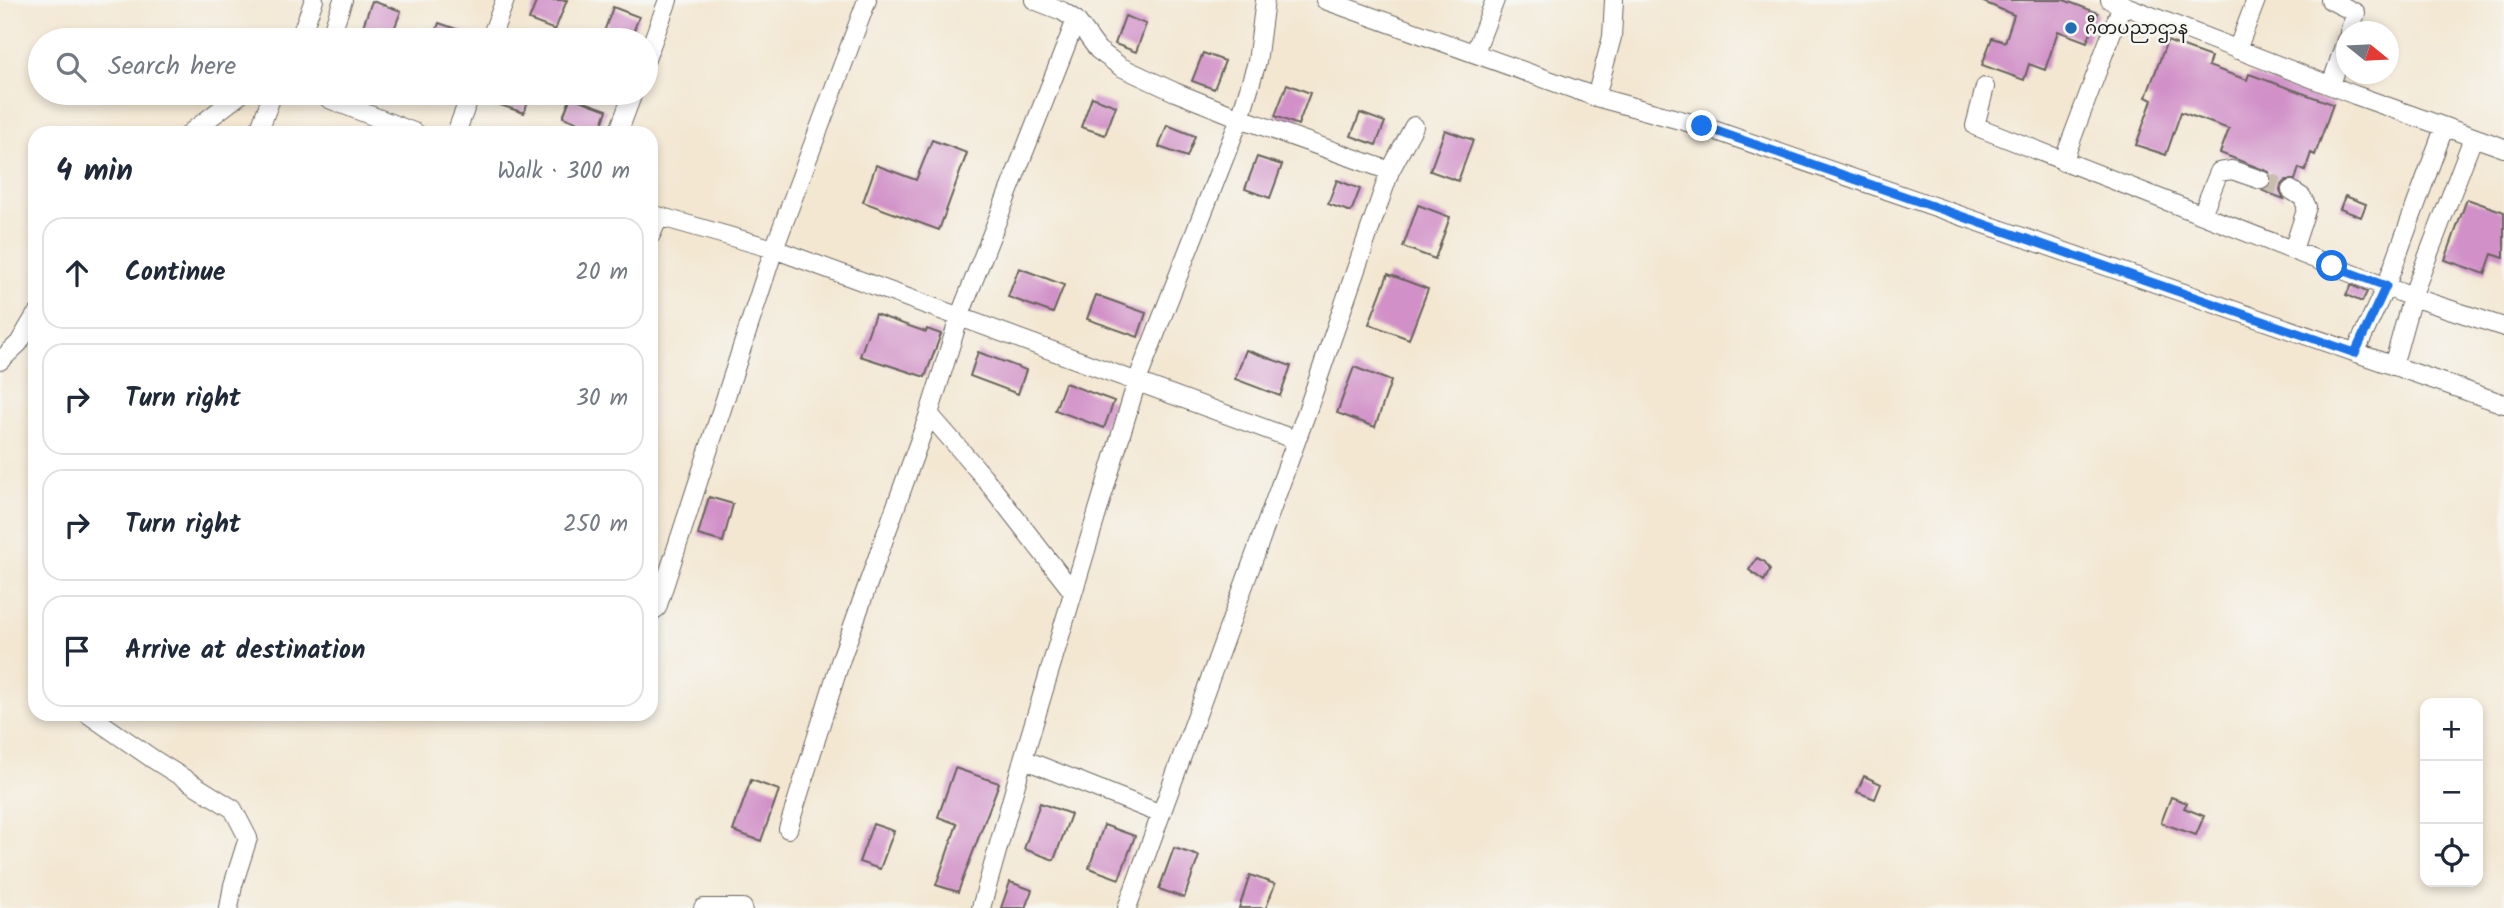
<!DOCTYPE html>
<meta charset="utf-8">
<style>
body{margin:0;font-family:Kalam,"Noto Sans Myanmar",sans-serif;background:#f2f2f3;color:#1f2937}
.controls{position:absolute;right:21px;bottom:21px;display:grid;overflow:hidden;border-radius:14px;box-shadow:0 4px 10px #0003}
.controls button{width:63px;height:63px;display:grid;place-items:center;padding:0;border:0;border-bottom:2px solid #e0e1e3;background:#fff;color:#1f2937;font:35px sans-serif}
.compass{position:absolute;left:2336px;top:21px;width:63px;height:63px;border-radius:50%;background:#fff;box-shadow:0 4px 10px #0003;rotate:108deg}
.stop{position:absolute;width:21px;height:21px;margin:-16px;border:5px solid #1a73e8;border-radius:50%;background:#fff}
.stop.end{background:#1a73e8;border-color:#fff;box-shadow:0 2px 7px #0008}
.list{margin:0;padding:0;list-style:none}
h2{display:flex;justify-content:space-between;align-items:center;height:91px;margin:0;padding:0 28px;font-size:30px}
h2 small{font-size:23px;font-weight:400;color:#747a83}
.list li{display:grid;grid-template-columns:46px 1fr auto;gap:21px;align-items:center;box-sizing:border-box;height:112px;margin:0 14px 14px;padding:0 14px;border:2px solid #e0e1e3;border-radius:21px}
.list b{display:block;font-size:26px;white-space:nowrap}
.list em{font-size:23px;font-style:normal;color:#747a83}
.icon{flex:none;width:38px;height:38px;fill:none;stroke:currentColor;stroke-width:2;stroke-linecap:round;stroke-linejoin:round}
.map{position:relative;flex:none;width:2504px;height:908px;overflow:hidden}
.search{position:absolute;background:#fff;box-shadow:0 4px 10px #0003;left:28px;top:28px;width:630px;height:77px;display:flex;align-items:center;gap:18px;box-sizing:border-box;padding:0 24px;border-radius:38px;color:#747a83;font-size:26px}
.panel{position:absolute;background:#fff;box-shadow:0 4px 10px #0003;left:28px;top:126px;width:630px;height:595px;border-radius:21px}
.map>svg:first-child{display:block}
</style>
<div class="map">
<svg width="2504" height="908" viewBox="0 0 2504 908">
<rect width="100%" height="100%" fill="#f6f6f2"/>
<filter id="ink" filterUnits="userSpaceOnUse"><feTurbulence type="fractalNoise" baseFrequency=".0143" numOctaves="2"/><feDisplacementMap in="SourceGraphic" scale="14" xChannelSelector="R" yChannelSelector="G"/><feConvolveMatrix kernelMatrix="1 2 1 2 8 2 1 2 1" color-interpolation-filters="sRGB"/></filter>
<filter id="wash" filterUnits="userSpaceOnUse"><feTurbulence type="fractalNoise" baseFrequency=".00686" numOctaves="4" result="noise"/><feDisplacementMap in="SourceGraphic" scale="28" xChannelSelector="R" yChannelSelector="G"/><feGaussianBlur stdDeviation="1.57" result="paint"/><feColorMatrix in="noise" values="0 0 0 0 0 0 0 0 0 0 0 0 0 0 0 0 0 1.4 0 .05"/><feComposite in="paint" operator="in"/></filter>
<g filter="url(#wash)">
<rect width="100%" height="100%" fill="#f3e7d2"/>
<g id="blocks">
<path fill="#d191c8" d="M537,0H567L555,30L529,20Z
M1979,0H2064L2098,13L2087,42L2058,31L2045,70L2029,64L2024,80L1982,65L1992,38L2005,42L2014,15Z
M372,1L401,11L390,40H358Z
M613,7L639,17L630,40H601Z
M1125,16L1146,24L1136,52L1115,44Z
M439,23L479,37V40H433Z
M2167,41L2211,57L2208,66L2247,80L2249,74L2333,104L2315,155L2311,153L2305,171L2299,168L2295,180H2286L2281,185L2280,190L2284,199L2263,191L2269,188L2272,183L2269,172L2220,153L2229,129L2181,112L2166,155L2136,145L2152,100L2146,97Z
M1203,53L1225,61L1214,89L1192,81Z
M1287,84L1310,93L1298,125L1275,116Z
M505,93H531L524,113L500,105Z
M571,97L607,110L600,131L563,117Z
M1092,97L1116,106L1105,135L1081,127Z
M1360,113L1385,122L1376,145L1351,136Z
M1167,125L1195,136L1187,157L1159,147Z
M1445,130L1473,140L1458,181L1430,171Z
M932,140L967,153L939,230L863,202L876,165L916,180Z
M1257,157L1282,165L1270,198L1245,189Z
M1337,180L1360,189L1351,212L1328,204Z
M2345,196L2366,204L2361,217L2340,209Z
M2467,199L2504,212V258L2492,254L2485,274L2445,260Z
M1418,205L1450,217L1435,259L1403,247Z
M1019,268L1064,285L1053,313L1008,297Z
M1388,274L1428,289L1409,339L1369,324Z
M2351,285L2367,292L2362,302L2346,295Z
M1096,295L1146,313L1138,337L1087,319Z
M875,314L926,332L927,329L941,334L925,377L860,356Z
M1246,350L1291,366L1280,396L1235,379Z
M978,352L1026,370L1018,394L970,376Z
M1354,367L1391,381L1375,427L1337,413Z
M1065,383L1114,401L1104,428L1055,410Z
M709,497L733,504L723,542L698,535Z
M1757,558L1765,562L1770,570L1764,581L1749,570Z
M955,768L999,783L958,892L936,885L957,824L938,817Z
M1864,776L1881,784L1875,799L1857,792Z
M751,780L779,790L761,841L733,831Z
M2171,797L2187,803L2184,808L2204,816L2196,835L2161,823Z
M1040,803L1071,814L1054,860L1024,849Z
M873,824L894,831L880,869L859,862Z
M1104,825L1135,836L1119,879L1089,868Z
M1174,848L1199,856L1184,898L1159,889Z
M1250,875L1275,884L1266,908H1239Z
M1010,882L1032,890L1025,908H1001Z"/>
</g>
</g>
<g filter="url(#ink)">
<use href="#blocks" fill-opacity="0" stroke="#67635c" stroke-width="2"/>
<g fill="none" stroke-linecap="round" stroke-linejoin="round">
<path stroke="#c8beae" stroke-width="18" stroke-dasharray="18 9" stroke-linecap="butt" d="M2261,180L2291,190"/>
<g stroke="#67635c" stroke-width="20">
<path id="minor" d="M1034,0L1062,11L1076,20L1098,50L1121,67L1175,92L1240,118L1390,171
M1325,0L1596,97L1702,126L2504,404
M2110,0L2355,95L2504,148
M2330,0L2356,13L2349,32
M299,40L314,0
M329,40L343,0
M490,40L505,0
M2237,50L2256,0
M1475,52L1495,0
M646,59L668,0
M2331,85L2346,40
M1985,87L1975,126L2412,297L2504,327
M326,93L329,99L416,133
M1596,97L1612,37L1614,0
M190,133L242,93
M258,133L273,93
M456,133L471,93
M618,133L633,93
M2063,162L2122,5
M2291,190L2302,197L2307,207L2293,250
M651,214L774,249L1296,440
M2202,214L2219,172L2232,170L2261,180
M651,235L659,217
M2355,353L2386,286L2444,128
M0,361L19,343L35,316
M2393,366L2412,297L2473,138
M929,414L983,476L1073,592
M651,612L657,608L774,249L867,0
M88,714L153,759L233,809L248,838L233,885L229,908
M1023,759L1161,814
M788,829L841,659L929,414L960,315L1076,20
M703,908H743
M981,908L1023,759L1137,381L1240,118L1257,62L1265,0
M1127,908L1306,414L1390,171L1414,126"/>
</g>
<use href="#minor" stroke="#fff" stroke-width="18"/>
</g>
</g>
<g fill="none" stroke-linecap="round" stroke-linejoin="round" filter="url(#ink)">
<path stroke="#1a73e8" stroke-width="9" d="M1702,126L2355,353L2386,286L2332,266"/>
</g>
<circle fill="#1f6fb2" stroke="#f6f6f2" stroke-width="2.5" cx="2071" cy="28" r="7"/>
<g text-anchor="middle" stroke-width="5" stroke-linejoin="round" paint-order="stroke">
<g font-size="18" fill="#1c1c1c" stroke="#f6f6f2" text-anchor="start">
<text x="2085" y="34">ဂီတပညာဌာန</text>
</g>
</g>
</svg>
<div class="controls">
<button>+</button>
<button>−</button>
<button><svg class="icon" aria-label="locate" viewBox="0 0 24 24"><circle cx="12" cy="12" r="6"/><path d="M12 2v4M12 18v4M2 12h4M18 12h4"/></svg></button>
</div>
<svg class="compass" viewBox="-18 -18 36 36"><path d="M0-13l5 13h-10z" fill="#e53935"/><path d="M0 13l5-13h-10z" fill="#747a83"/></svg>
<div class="stop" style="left:2332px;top:266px"></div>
<div class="stop end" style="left:1702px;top:126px"></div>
<div class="search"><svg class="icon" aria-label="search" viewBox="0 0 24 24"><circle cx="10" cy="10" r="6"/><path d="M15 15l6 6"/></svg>Search here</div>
<section class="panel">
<h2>4 min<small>Walk · 300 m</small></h2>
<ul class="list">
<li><svg class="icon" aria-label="ahead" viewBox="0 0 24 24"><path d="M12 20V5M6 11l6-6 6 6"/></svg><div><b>Continue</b></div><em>20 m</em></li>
<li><svg class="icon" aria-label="right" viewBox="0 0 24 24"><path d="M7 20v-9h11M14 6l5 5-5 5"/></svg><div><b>Turn right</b></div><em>30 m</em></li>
<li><svg class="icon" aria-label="right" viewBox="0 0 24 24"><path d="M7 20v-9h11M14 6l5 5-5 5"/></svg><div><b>Turn right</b></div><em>250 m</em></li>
<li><svg class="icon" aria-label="arrive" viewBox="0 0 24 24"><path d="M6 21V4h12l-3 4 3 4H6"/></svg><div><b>Arrive at destination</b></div></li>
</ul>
</section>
</div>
